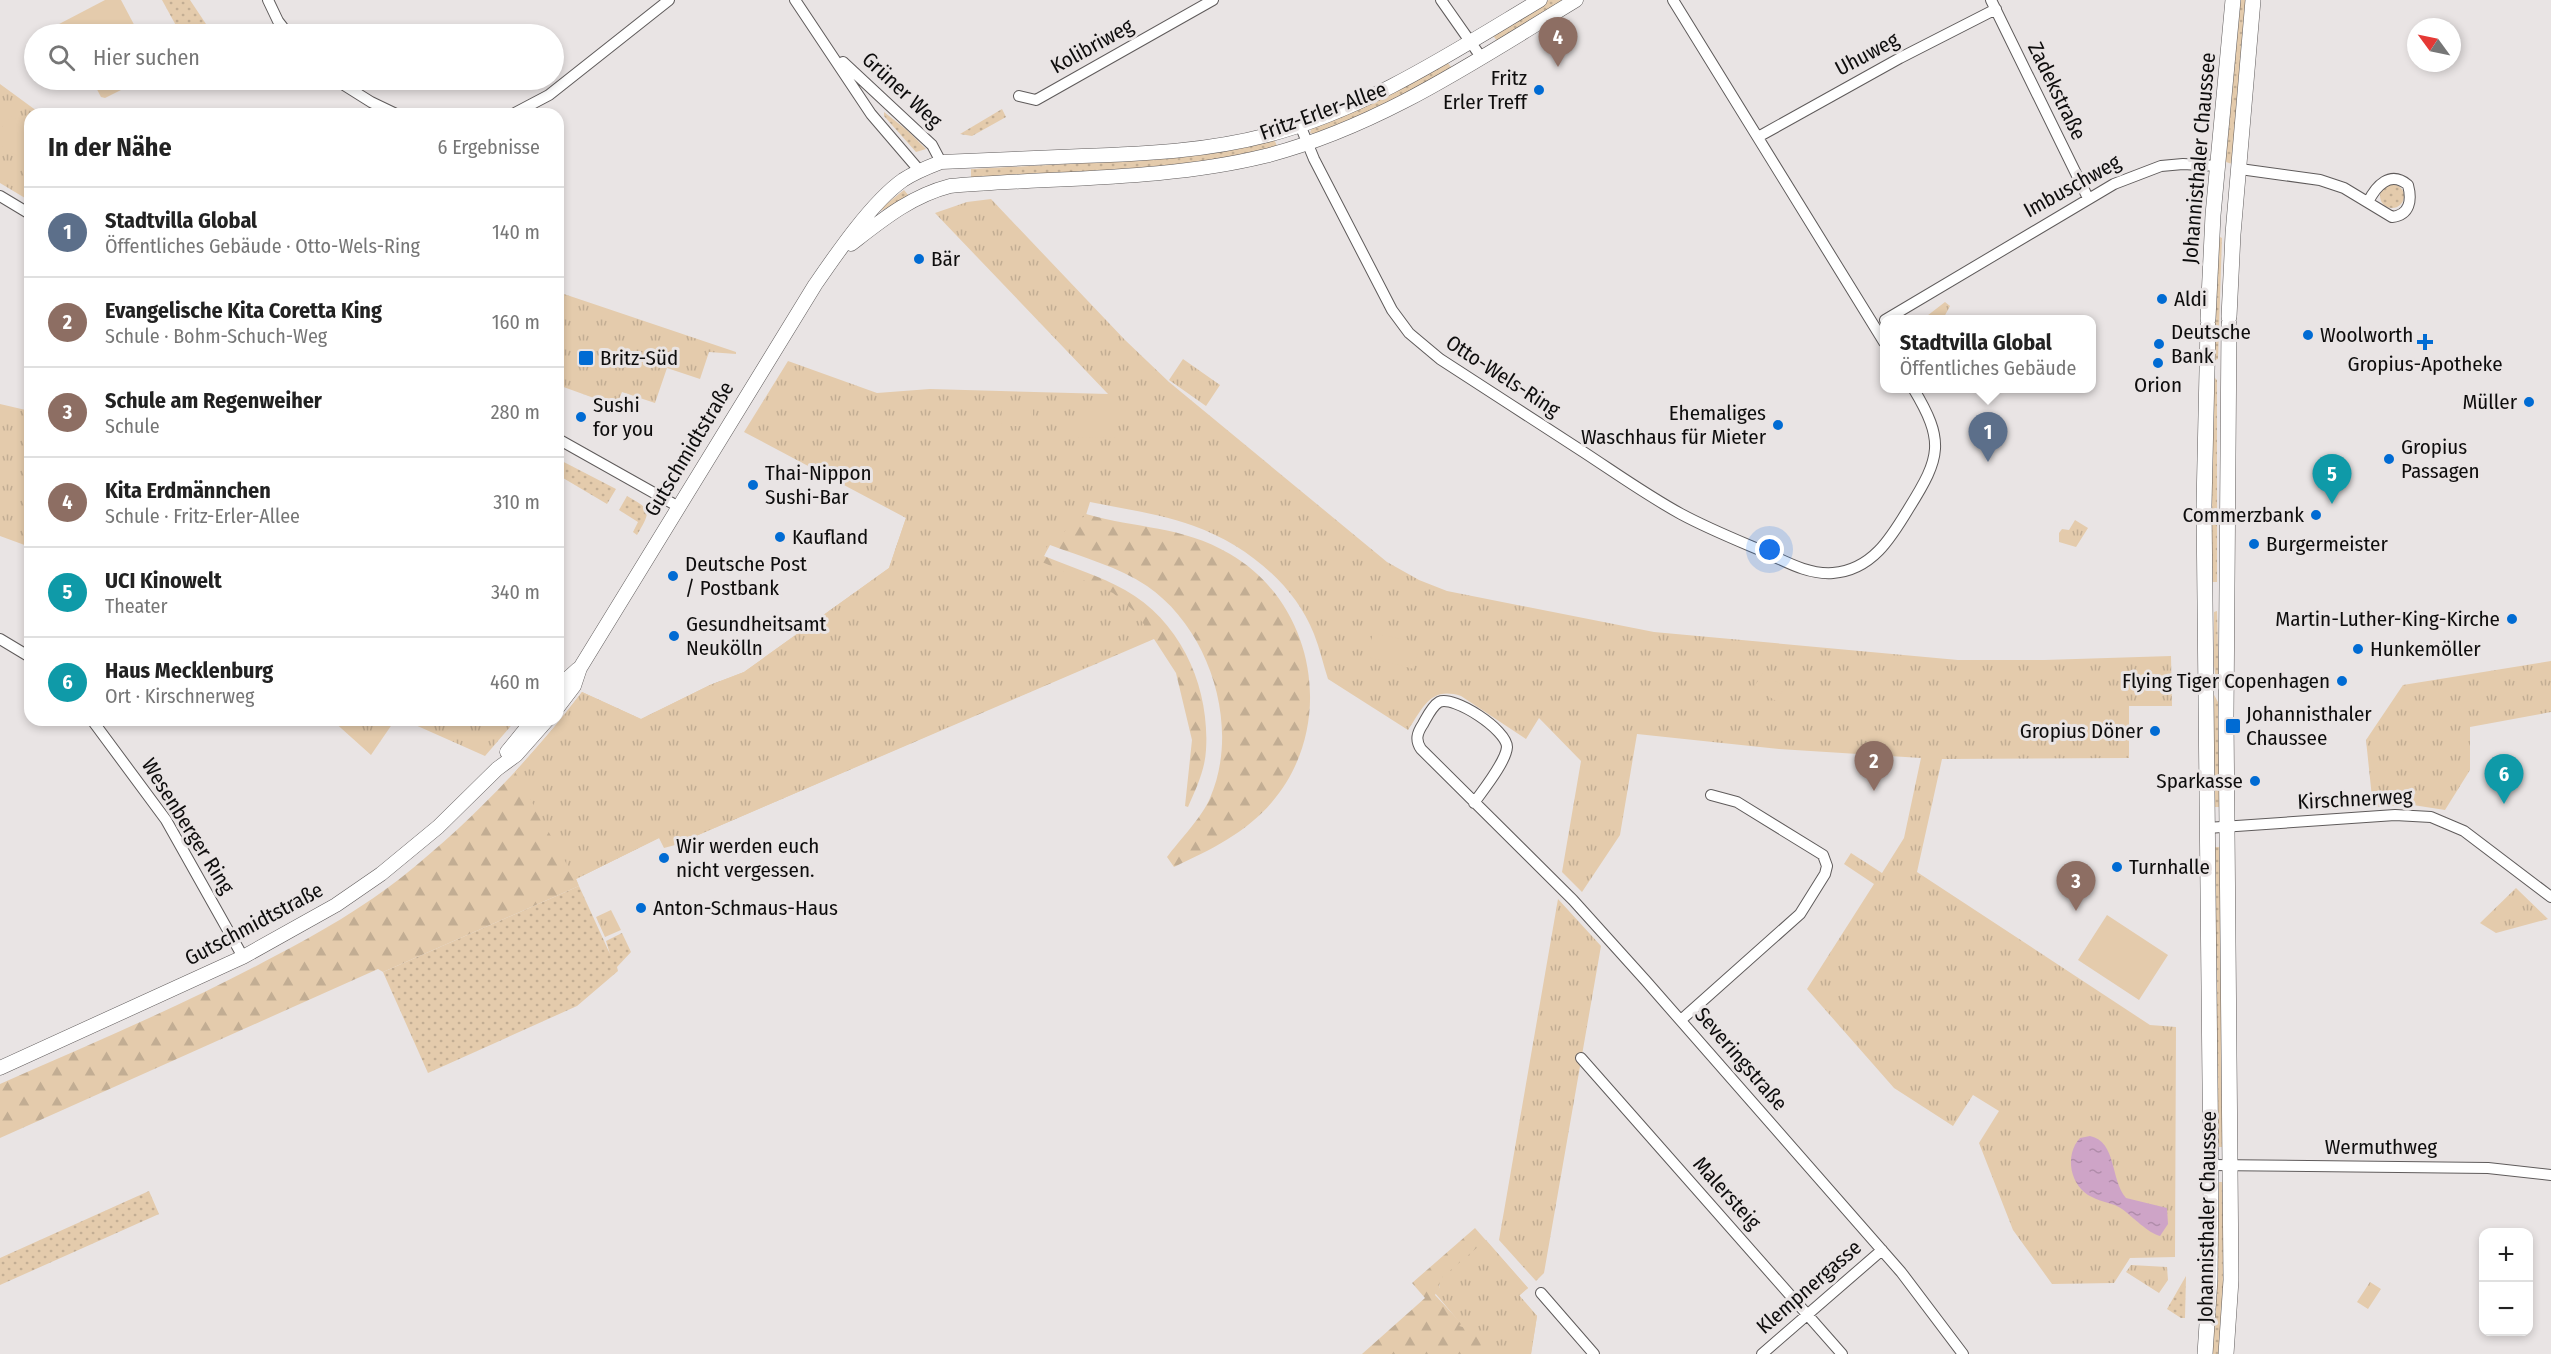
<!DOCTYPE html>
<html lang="de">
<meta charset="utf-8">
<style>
body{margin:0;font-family:"Fira Sans Condensed",sans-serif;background:#f2f2f2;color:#222}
.controls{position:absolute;right:18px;bottom:18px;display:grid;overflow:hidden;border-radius:12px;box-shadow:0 3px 9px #0003}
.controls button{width:54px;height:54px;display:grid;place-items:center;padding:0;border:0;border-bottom:2px solid #e0e0e0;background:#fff;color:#222;font:30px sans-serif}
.compass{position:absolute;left:2407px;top:18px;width:54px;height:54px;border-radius:50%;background:#fff;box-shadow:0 3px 9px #0003;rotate:303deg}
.you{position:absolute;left:1770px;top:550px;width:21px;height:21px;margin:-15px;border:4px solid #fff;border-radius:50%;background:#1a73e8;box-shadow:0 0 0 9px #1a73e833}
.badge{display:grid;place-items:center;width:39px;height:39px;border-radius:50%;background:#0f766e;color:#fff;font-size:20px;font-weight:700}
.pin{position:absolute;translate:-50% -50px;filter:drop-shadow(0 2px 3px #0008)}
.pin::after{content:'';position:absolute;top:32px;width:21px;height:18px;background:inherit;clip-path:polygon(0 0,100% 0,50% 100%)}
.popup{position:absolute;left:1880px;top:315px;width:216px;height:78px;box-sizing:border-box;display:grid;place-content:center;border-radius:12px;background:#fff;filter:drop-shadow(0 2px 4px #0005);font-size:20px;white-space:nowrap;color:#767676}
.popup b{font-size:22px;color:#222}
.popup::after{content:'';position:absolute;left:50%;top:100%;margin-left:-12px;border:12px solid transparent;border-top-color:#fff}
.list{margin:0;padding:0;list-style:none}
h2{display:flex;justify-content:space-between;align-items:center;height:78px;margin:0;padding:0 24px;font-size:26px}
h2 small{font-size:20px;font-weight:400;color:#767676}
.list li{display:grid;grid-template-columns:39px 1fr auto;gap:18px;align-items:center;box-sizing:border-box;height:90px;padding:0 24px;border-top:2px solid #e0e0e0}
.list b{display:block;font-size:22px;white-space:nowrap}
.list p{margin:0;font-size:20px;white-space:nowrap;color:#767676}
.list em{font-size:20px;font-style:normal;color:#767676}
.icon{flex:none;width:33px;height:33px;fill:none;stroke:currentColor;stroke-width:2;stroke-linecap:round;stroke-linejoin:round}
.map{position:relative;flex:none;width:2551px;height:1354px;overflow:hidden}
.search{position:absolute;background:#fff;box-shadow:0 3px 9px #0003;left:24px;top:24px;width:540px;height:66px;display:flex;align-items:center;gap:15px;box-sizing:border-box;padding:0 21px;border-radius:33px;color:#767676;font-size:22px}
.panel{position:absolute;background:#fff;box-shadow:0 3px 9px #0003;left:24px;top:108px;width:540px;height:618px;border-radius:18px}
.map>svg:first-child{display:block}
</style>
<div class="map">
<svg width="2551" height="1354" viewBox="0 0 2551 1354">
<defs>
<pattern id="grass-dots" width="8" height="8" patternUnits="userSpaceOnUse" patternTransform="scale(1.5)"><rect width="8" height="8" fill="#e4cbac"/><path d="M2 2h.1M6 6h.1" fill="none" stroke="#c2ad93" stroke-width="1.8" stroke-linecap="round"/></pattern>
<pattern id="forest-firs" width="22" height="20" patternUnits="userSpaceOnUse" patternTransform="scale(1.5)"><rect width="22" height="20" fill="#e4cbac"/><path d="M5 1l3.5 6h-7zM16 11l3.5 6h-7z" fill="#c2ad93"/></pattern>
<pattern id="park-tufts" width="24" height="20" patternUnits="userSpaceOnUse" patternTransform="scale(1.5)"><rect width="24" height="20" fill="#e4cbac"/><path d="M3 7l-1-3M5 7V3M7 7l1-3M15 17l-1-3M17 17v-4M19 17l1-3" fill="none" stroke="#c2ad93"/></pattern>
<pattern id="water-ripples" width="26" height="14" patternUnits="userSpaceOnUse" patternTransform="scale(1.5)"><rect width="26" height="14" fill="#cea4c7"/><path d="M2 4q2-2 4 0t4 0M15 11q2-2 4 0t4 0" fill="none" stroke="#b08caa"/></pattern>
</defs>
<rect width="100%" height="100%" fill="#e9e4e4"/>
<path fill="url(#grass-dots)" d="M162,0H190L208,27L195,34H178L179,31Z
M1549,0H1566L1497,41L1492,34Z
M2239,0H2247L2232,164L2226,162L2225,159Z
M1447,62L1452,68L1390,103L1314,134L1310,133L1312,127Z
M1002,109L1006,117L972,136L960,134Z
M884,112L908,131L926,149L916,152L884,116Z
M1274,139L1277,146C1178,174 1073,173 971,179V169L1161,159L1198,155Z
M2380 196a12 12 0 1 1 24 0a12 12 0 1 1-24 0Z
M904,190L909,196L881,211L885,205Z
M2218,236L2222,238L2218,359L2215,360L2213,357Z
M2214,377L2217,380V582H2209Z
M558,459L616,489L607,504L558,475Z
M627,496C652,510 651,511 637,535L633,532L638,522L619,510Z
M2217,611L2219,686L2217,687L2214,666V612Z
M2213,693L2218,702L2220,807H2211Z
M2212,847H2220L2224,1147H2215Z
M579,886L610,954L606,941L622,933L631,952L617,967L618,971L577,1006L428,1073L383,972Z
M2215,1182H2224V1277L2219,1354H2211Z
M149,1191L159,1214L0,1285V1258Z
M2186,1276L2185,1318H2181L2167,1309Z"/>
<path fill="url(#forest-firs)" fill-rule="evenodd" d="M1086,514C1136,529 1181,525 1230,554C1316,604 1337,726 1272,802C1246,833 1210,850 1174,867L1167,857C1179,841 1203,816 1210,798C1241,727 1210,629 1147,586C1119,567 1082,557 1050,545L1044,556C1071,567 1100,576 1125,590C1182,622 1210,688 1206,750C1205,770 1196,789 1188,807L1185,806L1192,740L1176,673L1154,639L675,845L659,838L576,879L579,886L383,972L378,969L0,1138V1084C93,1043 186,1004 275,956C319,933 364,907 402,877C469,824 530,760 582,692L641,719L710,685L744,672L889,568L906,518Z
M1475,1228L1528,1288L1519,1296L1537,1316L1531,1354H1362L1425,1298L1412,1283ZM1439,1284L1495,1335L1462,1324L1435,1295L1440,1287Z"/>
<path fill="url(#park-tufts)" d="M0,84L41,114H30V201L0,183Z
M991,199L1125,340L1169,382L1387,562L1419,580L1447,591L1654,632L1958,660H2044L2171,656L2172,706H2129V758L1942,759L1917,872L2150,1025L2176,1027L2175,1257L2130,1258L2114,1283L2052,1284L2013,1230L1979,1143L1999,1111L1973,1095L1953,1126L1894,1088L1807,989L1874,884L1844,864L1851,853L1882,873L1904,838L1921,758L1779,749L1637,734L1620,835L1582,892L1562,872L1581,761L1539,718L1526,739L1461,696C1430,686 1423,708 1408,730L1328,679C1323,664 1320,649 1314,634C1294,583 1244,544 1194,526C1161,514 1124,509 1090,502L1086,515L1048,544L1042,562L1113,593L1134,611L1154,638L675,845L664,848L659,838L576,879L579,886L515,772L559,722L582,692L641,719L710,685L744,672L889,568L906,518L744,432L788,361L877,393L930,389L1108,394L935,213L967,202Z
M558,292L736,352V354L709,352L700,379L667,368L655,403L622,392L616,406L558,385Z
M1945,302L1950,306L1943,319H1923Z
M1183,359L1220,385L1206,406L1169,380Z
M0,404L30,411V547L0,536Z
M2075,520L2088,528L2076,547L2059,542V533L2062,529L2069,530Z
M2551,661V712L2470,727V770L2445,810L2413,805L2373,807L2366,740L2403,685Z
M332,720H395L371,755Z
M404,720H516L485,756Z
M2516,888L2548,919L2496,933L2480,923Z
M1558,899L1601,946L1544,1273L1536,1281L1499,1240Z
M611,910L621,930L605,937L596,917Z
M1486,1240L1528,1288L1519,1295L1537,1316L1531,1354H1479L1483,1333L1459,1326L1461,1324L1435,1293L1440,1287L1439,1280Z
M2131,1265L2167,1267L2168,1280L2159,1293L2126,1272Z
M2370,1282L2381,1289L2368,1309L2357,1302Z"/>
<path fill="#e4cbac" d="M105,0H121L139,34H66V27L53,34H40Z
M92,80H141L105,98L101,97Z
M11,116L30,127V164L0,145V129Z
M1077,404H1116V438L1077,437Z
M1002,407H1033V426H1001Z
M1373,633L1420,643L1414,669L1367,657Z
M1763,673L1785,687L1776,701L1754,687Z
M2107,915L2168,955L2139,1000L2078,960Z"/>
<path fill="url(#water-ripples)" d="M2090,1136C2117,1142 2110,1179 2126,1198L2167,1208L2168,1224L2160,1236C2148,1233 2133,1217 2122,1209C2114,1203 2101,1202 2092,1197C2070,1187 2064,1155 2080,1138Z"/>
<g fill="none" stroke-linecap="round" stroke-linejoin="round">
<g stroke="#5f5b5b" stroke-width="12">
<path id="minor" d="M268,0L278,21L288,34
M795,0L871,114L919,170
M1441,0L1481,57
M1673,0L1884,342
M1991,0L2088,198
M843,62L932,145L941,162
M336,80L371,102L396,114
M1019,96L1036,100L1213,0
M513,114L549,95L669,0
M1300,125L1314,159L1392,310L1409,333L1440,359C1488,390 1537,422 1585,453C1617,474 1648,496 1681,514C1707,528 1734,539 1760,550C1783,560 1807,575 1833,573C1872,570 1891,538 1909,508C1941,457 1945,441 1913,388
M1758,137L1900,58L1996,9
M2240,169L2320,180L2344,188L2392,217C2410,215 2412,200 2408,185C2390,170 2376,186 2368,202
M0,196L30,214
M1885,320L2114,184L2161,166L2183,164L2218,166
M558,439L679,507
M0,639L30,657
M92,720L166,820L243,957
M1474,803C1483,790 1506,762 1507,747C1507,730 1454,695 1439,702C1432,706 1427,717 1423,724C1417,733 1415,740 1421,749L1573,900L1646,981L1901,1272L1963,1354
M2207,828L2395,815L2431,817L2464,831L2551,897
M1681,1020L1800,914L1825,874L1827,866L1823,855L1737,802L1711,795
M1581,1058L1842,1354
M2210,1165L2488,1168L2551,1175
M1541,1293L1594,1354
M1762,1354L1882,1250"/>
</g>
<g stroke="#5f5b5b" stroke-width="15">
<path id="tertiary" d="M851,244C882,220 911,196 950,186C1054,177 1163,181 1265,156C1379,127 1477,60 1576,0
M558,687L578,669
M558,707L574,686L580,668L815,285C837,253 872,202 903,180C915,172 928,167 941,162C988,160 1035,158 1082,156C1145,154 1207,151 1268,135C1367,109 1453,52 1540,0
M507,752L533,720
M0,1068L243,957L336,905L381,874L438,827L497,769L516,755L547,720"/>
</g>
<g stroke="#5f5b5b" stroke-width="16">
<path id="secondary" d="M2229,317L2233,234L2253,0
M2208,319L2213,215L2233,0
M2205,1354L2210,1279L2211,1178L2204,505L2208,326
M2226,1354L2231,1280L2226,717L2229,324"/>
</g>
<use href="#minor" stroke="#fff" stroke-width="10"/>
<use href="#tertiary" stroke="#fff" stroke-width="14"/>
<use href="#secondary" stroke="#fff" stroke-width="15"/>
</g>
<g fill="#006bd3" stroke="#e9e4e4" stroke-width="2">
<circle cx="1539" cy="90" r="6"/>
<circle cx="919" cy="259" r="6"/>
<circle cx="2162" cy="299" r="6"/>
<circle cx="2308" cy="335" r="6"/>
<path d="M2422 333h6v6h6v6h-6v6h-6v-6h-6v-6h6z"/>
<circle cx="2159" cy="344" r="6"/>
<rect x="578" y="350" width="16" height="16" rx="3"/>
<circle cx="2158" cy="363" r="6"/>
<circle cx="2529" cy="402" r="6"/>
<circle cx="581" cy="417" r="6"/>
<circle cx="1778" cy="425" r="6"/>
<circle cx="2389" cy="459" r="6"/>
<circle cx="753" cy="485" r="6"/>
<circle cx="2316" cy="515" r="6"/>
<circle cx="780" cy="537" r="6"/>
<circle cx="2254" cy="544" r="6"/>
<circle cx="673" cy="576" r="6"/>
<circle cx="2512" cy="619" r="6"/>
<circle cx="674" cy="636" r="6"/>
<circle cx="2358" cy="649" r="6"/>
<circle cx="2342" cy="681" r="6"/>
<rect x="2225" y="718" width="16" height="16" rx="3"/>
<circle cx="2155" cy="731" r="6"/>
<circle cx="2255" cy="781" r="6"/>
<circle cx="664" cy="858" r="6"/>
<circle cx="2117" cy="867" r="6"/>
<circle cx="641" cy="908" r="6"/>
</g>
<g text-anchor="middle" stroke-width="6" stroke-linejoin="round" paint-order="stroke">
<g font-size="21" fill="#0e0d0d" stroke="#e9e4e4">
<text transform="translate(1092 46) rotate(-29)" y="7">Kolibriweg</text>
<text transform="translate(1867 54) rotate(-28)" y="7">Uhuweg</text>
<text transform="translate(902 90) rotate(43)" y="7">Grüner Weg</text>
<text transform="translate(2057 91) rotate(64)" y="7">Zadekstraße</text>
<text transform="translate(1323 111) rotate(-20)" y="7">Fritz-Erler-Allee</text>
<text transform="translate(2199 158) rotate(-85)" y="7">Johannisthaler Chaussee</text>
<text transform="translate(2072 186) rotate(-29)" y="7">Imbuschweg</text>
<text transform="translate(1503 376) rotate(33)" y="7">Otto-Wels-Ring</text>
<text transform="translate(689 449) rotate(-59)" y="7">Gutschmidtstraße</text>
<text transform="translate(2355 799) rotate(-3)" y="7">Kirschnerweg</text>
<text transform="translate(188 826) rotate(58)" y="7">Wesenberger Ring</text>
<text transform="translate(254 924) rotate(-28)" y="7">Gutschmidtstraße</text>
<text transform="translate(1741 1059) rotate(49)" y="7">Severingstraße</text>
<text x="2381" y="1154">Wermuthweg</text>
<text transform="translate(1727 1193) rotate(48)" y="7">Malersteig</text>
<text transform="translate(2207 1217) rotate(-89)" y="7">Johannisthaler Chaussee</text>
<text transform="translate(1809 1287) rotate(-41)" y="7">Klempnergasse</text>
</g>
<g font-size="21" fill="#0e0d0d" stroke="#e9e4e4" text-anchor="start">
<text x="1527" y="85" text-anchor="end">Fritz<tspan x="1527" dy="24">Erler Treff</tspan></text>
<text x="931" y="266">Bär</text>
<text x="2174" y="306">Aldi</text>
<text x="2171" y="339">Deutsche<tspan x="2171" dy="24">Bank</tspan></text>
<text x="2320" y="342">Woolworth</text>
<text x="600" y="365">Britz-Süd</text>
<text x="2425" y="371" text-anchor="middle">Gropius-Apotheke</text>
<text x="2158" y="392" text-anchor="middle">Orion</text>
<text x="2517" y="409" text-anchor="end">Müller</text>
<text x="593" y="412">Sushi<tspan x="593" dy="24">for you</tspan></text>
<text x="1766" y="420" text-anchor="end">Ehemaliges<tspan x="1766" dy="24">Waschhaus für Mieter</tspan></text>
<text x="2401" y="454">Gropius<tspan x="2401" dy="24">Passagen</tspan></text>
<text x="765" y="480">Thai-Nippon<tspan x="765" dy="24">Sushi-Bar</tspan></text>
<text x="2304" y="522" text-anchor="end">Commerzbank</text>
<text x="792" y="544">Kaufland</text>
<text x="2266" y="551">Burgermeister</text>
<text x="685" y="571">Deutsche Post<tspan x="685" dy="24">/ Postbank</tspan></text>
<text x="2500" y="626" text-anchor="end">Martin-Luther-King-Kirche</text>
<text x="686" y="631">Gesundheitsamt<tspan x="686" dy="24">Neukölln</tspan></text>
<text x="2370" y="656">Hunkemöller</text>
<text x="2330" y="688" text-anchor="end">Flying Tiger Copenhagen</text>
<text x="2246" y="721">Johannisthaler<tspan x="2246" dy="24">Chaussee</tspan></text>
<text x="2143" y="738" text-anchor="end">Gropius Döner</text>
<text x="2243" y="788" text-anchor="end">Sparkasse</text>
<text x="676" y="853">Wir werden euch<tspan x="676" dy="24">nicht vergessen.</tspan></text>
<text x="2129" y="874">Turnhalle</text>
<text x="653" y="915">Anton-Schmaus-Haus</text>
</g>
</g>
</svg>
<div class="controls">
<button>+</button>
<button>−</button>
</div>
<svg class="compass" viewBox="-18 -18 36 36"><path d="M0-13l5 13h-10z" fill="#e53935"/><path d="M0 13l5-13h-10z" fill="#767676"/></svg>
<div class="you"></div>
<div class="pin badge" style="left:1988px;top:462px;background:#5c6f8a">1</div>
<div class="popup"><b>Stadtvilla Global</b>Öffentliches Gebäude</div>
<div class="pin badge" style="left:1874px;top:791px;background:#8d6e63">2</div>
<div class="pin badge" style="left:2076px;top:911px;background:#8d6e63">3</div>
<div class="pin badge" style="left:1558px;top:67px;background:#8d6e63">4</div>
<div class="pin badge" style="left:2332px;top:504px;background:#0f9aa8">5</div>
<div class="pin badge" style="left:2504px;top:804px;background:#0f9aa8">6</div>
<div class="search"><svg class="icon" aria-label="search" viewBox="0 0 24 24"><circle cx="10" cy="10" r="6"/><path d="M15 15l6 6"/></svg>Hier suchen</div>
<section class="panel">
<h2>In der Nähe<small>6 Ergebnisse</small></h2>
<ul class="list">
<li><span class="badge" style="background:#5c6f8a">1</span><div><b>Stadtvilla Global</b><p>Öffentliches Gebäude · Otto-Wels-Ring</p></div><em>140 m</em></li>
<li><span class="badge" style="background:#8d6e63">2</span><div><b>Evangelische Kita Coretta King</b><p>Schule · Bohm-Schuch-Weg</p></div><em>160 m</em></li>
<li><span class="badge" style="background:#8d6e63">3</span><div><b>Schule am Regenweiher</b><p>Schule</p></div><em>280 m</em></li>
<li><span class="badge" style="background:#8d6e63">4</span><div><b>Kita Erdmännchen</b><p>Schule · Fritz-Erler-Allee</p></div><em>310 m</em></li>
<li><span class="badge" style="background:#0f9aa8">5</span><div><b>UCI Kinowelt</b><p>Theater</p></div><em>340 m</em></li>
<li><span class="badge" style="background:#0f9aa8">6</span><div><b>Haus Mecklenburg</b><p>Ort · Kirschnerweg</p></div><em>460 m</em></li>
</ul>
</section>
</div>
